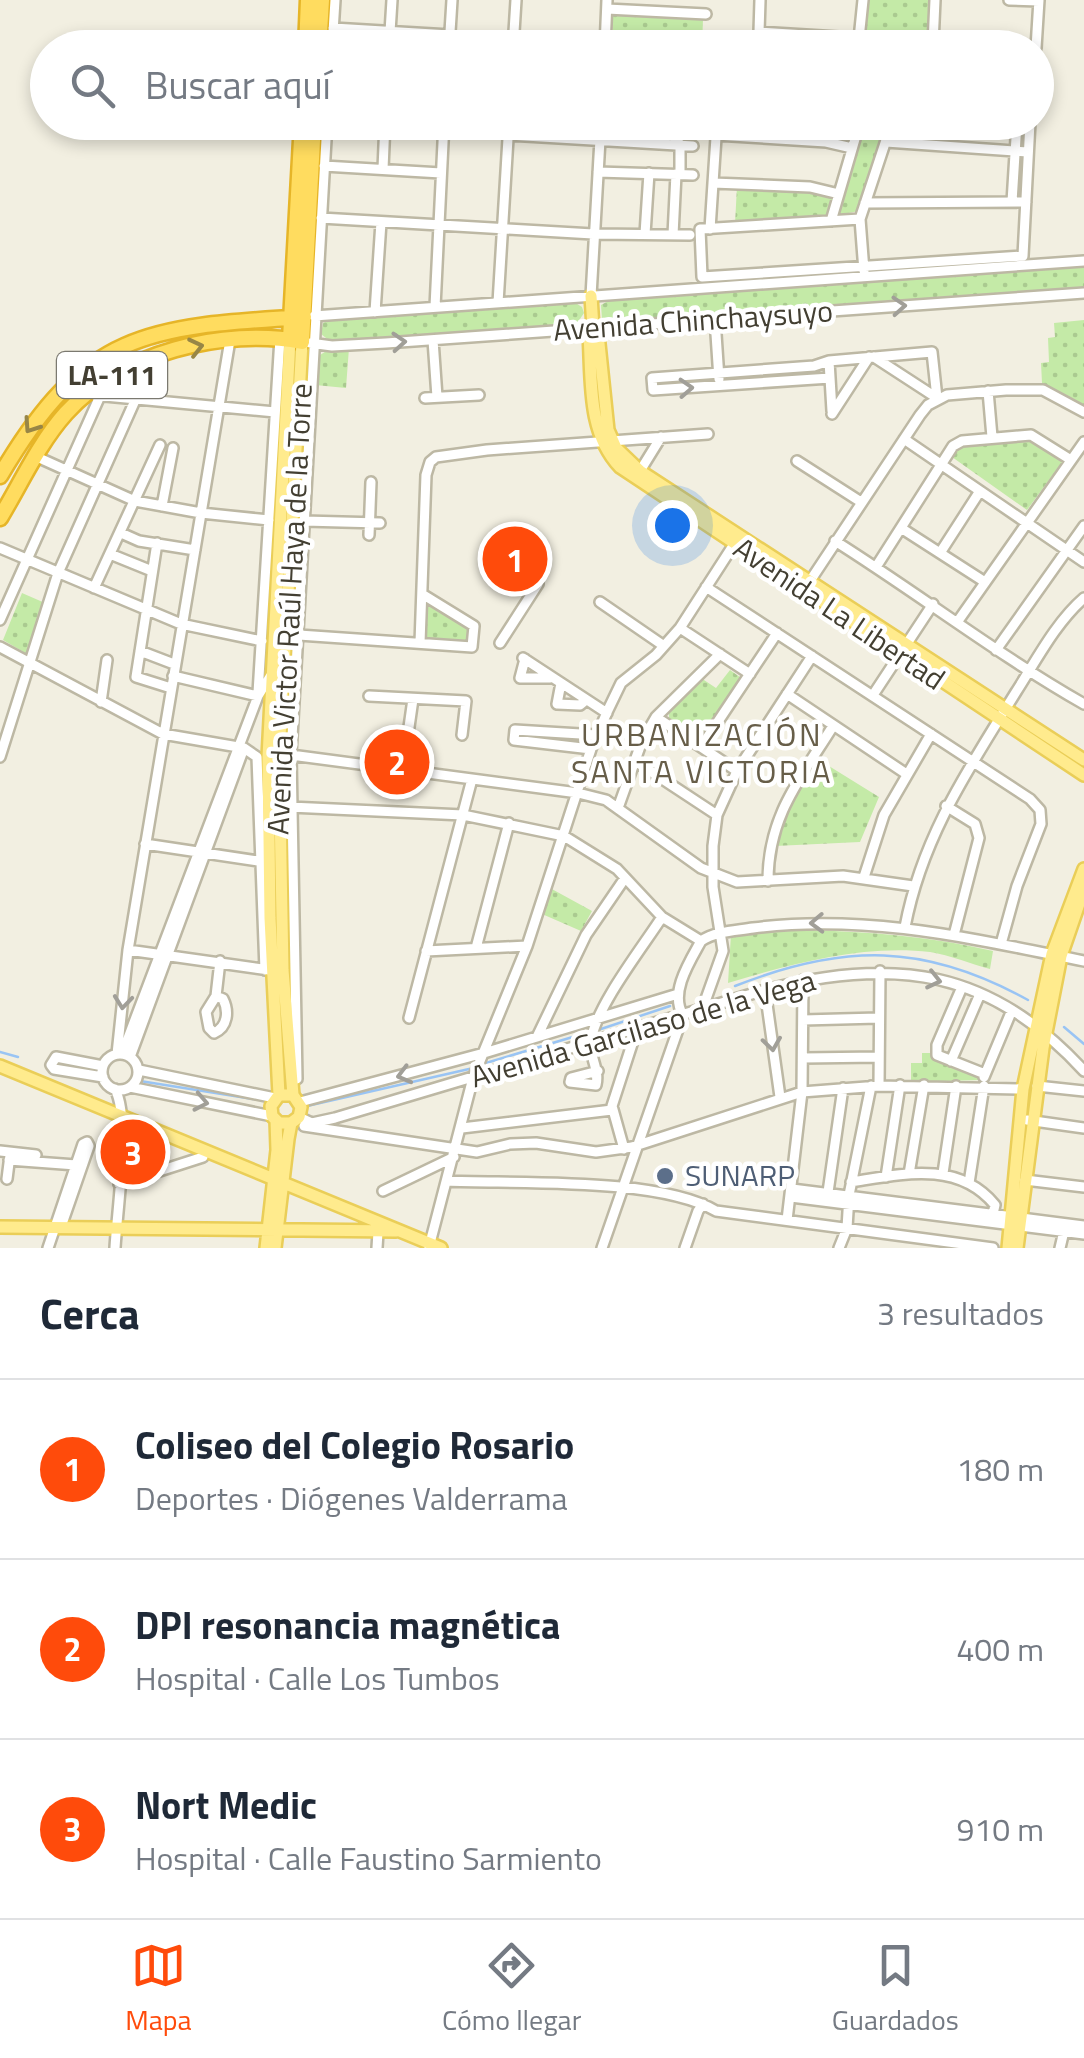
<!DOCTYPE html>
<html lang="es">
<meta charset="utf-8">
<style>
body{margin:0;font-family:"Titillium Web",sans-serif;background:#f6f6f7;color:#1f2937}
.you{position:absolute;left:672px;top:525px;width:35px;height:35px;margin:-25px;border:8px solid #fff;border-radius:50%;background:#1a73e8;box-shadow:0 0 0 15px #1a73e833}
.badge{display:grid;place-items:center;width:65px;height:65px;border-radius:50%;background:#ff4b0b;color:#fff;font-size:32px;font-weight:700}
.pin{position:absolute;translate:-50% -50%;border:5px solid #fff;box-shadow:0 2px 10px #0006}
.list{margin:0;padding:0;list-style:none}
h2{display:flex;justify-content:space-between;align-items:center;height:130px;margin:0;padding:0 40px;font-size:42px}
h2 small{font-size:32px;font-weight:400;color:#747a83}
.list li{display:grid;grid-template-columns:65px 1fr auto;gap:30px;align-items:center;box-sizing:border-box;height:180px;padding:0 40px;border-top:2px solid #e0e1e3}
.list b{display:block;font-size:38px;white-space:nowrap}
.list p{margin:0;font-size:32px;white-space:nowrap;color:#747a83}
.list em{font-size:32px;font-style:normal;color:#747a83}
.icon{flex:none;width:55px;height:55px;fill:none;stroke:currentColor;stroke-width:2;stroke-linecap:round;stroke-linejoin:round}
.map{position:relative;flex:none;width:1084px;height:1248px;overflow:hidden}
.search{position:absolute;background:#fff;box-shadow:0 5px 15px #0003;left:30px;right:30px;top:30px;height:110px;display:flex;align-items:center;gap:25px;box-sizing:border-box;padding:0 35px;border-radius:55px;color:#747a83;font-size:38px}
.sheet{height:670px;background:#fff}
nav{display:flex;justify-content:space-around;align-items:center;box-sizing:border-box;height:140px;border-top:2px solid #e0e1e3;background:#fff;font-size:28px;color:#747a83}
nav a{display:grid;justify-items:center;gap:5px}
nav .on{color:#ff4b0b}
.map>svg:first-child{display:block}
</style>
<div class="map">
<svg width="1084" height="1248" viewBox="0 0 1084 1248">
<defs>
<pattern id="grass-dots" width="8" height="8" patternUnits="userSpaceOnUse" patternTransform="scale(2.5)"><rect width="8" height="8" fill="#c4eaa7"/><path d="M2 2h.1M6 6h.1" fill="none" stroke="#aaca90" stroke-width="1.8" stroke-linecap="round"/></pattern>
</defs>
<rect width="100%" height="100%" fill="#f2efe1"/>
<path fill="url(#grass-dots)" d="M865,0H932L931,39L863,36Z
M613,15L703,19L702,47H612Z
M864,123H891L859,211L838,215Z
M737,186L801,188L835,198L829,217L735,224Z
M1084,265V290L609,323L602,319L601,305L610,300Z
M574,302L582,307L584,313L576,325L331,342L321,334L323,323L331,319Z
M1084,320V406L1083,407L1042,383L1041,363L1049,362L1048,338L1055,337L1054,323Z
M349,348L346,388L315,385L320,355L328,350Z
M1032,440L1063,461L1027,510L952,457L959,447Z
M22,593L45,603L27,654L3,640Z
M427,603L468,630V642L424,639Z
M730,670L744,680L701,742L669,720V712L701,678L716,688Z
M816,758L879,797L860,842L775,846L786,805Z
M550,888L592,911L581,931L542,914Z
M811,930C872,932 934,937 993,951L990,969C971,964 950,955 930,952C863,944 791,964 728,983L731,934Z
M922,1053H936L979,1075L981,1080L911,1082V1063H922Z"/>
<path fill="#c4eaa7" d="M496,530L547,560L529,587L484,558Z"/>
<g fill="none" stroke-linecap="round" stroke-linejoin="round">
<path stroke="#99c4f4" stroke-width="2.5" d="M735,986C844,943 925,943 1028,1000
M1064,1027L1084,1044
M601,1029L670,1006
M0,1052L18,1057
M486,1063L586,1033
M58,1064L84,1070
M140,1081L253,1099
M307,1106L469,1069"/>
<g stroke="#bdb8a4" stroke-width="14">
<path id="minor" d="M760,0L759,32L1019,48
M1009,0L1039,1
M607,9L706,14
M333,28L450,35
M514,39L605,45
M859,39L863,0
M933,44L935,0
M605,47L607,0
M332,48L335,0
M389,48L392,0
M449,48L452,0
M513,48L516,0
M1036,48L1039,0
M892,122L860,219L700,229L702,277L1023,256L1030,122
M508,135L693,146
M716,135L826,142L852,148
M649,142L651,122
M886,142L1028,152
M675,144L677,122
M680,144V174
M324,166L441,173
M383,169L385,122
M598,172L693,175
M713,183L810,187L839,194
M1012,202L1017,122
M865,203L1026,202
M321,218L593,234L690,235
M860,219L864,271
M831,221L860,122
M710,229L717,122
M645,234L649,173
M673,235L676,174
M591,296L601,122
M498,303L509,122
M435,307L444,122
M375,312L381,222
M314,316L1084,261
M715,319L719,379
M433,340L437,397
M310,343L332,346L386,343L1084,293
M874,357L937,398
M829,361L832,411
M830,378L653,390L652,378L814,366L829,361L932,352L937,398
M988,391L992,437
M94,395L275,412
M425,398L479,395
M832,414L869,357
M904,439L1084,562
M37,457L135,501L201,513L269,520
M797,461L861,502
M640,471L661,437
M162,506L173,448
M304,521L380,523
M901,528L985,582
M121,533L139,541L195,550
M369,535L371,482
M835,541C919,594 998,655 1084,704
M157,543L136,677L171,688
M0,548L181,624L262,641
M940,553L980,491
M110,554L152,571
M876,567L953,446L962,441L1031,435L1071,460
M808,584L920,415L928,405L947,395L1006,390H1043L1084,412
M706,587L1030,799L1040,810L1041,824L1017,886L1001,944
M94,588L160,445
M600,602L664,646
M0,620L100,396
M958,621L1084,442
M680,628L750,674
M299,635L472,647L474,626L422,594
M420,643L426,475L430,462L436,457L487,450L708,434
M500,643L538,584
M0,647L163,734L244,748L257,757L265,970
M996,650L1084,526
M140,651L174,664
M523,658L607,713
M525,659L520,678H550
M173,676L258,696
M561,683L557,704L580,705L586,700
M258,693L280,338
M787,694L905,773
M873,695L933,604
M369,696L466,701L462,735
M101,702L107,660
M656,717L737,771
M701,747L777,633
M591,749L514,740L515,730L597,735
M291,755L578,793L606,800L701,868L737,882L843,876L913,886
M0,757L58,573L154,358
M635,761L717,815
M403,769L413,699
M946,806L975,824L979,838L954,935
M290,807L463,815L564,836L617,869L662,917L701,941
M618,808L642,741L656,717L720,654
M145,844L258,861
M864,877L884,815L931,734
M768,881C768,816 800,779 833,726
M905,927C922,837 969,768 1016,692C1036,661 1056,622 1084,598
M701,941C716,931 735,931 753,928C866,913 974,939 1084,961
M476,948L509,823
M128,950L269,970
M426,951L527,946
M962,987L937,1045V1055L985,1074
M765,990L780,1097
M216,996L223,999C229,1011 228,1027 214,1033L209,1028L206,1012Z
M216,996L220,961
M702,1010L723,951L713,887V846L717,815L737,771L812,656
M409,1018L472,779
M803,1020L878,1018
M537,1037L586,935L625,878
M102 1072a18 18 0 1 1 36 0a18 18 0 1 1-36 0Z
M117,1054L128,950L230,340
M122,1054L258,696L271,675
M130,1057L244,748
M803,1058L879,1057
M951,1061L980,994
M139,1070L275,1098
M103,1077L54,1069L51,1065L56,1057L103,1066
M984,1077L1012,1010
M297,1079L291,755L327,122
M570,1082L596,1085C600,1068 588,1055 591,1040C597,1005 642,948 662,917
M570,1082L571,1078L598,1071
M879,1086L880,971
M1037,1086L1084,1091
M130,1087L272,1116
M300,1102L484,1053L678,994
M299,1117L312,1123L335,1118L765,990C894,956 991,969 1084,1071
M1027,1120L1084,1128
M304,1126L477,1152L510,1144L536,1143L596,1152L632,1147L802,1092L879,1086L1023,1089
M462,1128L612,1110
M624,1149L612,1106L633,1041L631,1031
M0,1151L36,1155
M9,1160L76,1165
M943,1173L956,1086
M909,1174L924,1085
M886,1177L900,1085
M7,1179L10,1155
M1025,1180L1084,1187
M447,1181C517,1184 659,1177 716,1211L993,1248
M851,1182C902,1174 958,1160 995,1205L993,1214
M969,1183L984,1086
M119,1184L203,1157
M792,1189L1084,1226
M383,1191L454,1157
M828,1192L843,1088
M791,1197L1084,1234
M787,1220L802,1092L803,980
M56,1228L63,1221L89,1146L87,1142
M429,1247L473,1078L527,946L591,749L608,710L621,683L656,655L680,628L738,538
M48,1248L83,1144L87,1142
M115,1248C117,1210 131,1120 115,1089
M377,1248L378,1232
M602,1248L683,1015C669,993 690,961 701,941
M685,1248L698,1211L703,1204
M839,1248L847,1228L849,1195L871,1086
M1060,1248L1064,1231"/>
</g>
<g stroke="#eace58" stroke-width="16">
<path id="major" d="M591,296L593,328L589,335C592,380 587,432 620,467L1084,775
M593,328L598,334L608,430L616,448L640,471L1084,760
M0,1066L441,1248
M279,1095L270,918L268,757L290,339
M293,1095L283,970L279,755L302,342
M0,1227L396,1231
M266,1248L277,1150L276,1120
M275,1248L288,1139L291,1123L299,1117L301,1107L293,1095H279L271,1106L272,1116L279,1123H291
M1008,1248L1023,1089L1052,954L1084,869
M1017,1248L1043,1048L1061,956L1084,889"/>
</g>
<g stroke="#e6b528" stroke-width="19">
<path id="highway" d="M306,48L308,0
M319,48L322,0
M290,339L302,122
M0,476C85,331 146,327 304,317
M0,518C21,483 39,443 66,413C120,353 224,327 302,342L314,122"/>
</g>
<use href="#minor" stroke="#fff" stroke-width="9"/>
<use href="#major" stroke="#ffeb8d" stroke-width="11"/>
<use href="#highway" stroke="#ffdc5f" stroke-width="14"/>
</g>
<defs><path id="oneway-chevron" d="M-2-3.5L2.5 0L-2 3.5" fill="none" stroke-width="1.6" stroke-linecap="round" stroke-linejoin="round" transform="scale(2.5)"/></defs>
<g stroke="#a19f98">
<use href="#oneway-chevron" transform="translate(899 306) rotate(-4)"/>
<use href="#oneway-chevron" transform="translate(399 342) rotate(-4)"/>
<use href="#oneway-chevron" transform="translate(686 388) rotate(-3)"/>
<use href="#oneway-chevron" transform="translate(817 923) rotate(178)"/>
<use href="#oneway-chevron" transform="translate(934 980) rotate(13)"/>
<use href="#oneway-chevron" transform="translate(123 1002) rotate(96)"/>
<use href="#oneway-chevron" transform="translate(772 1044) rotate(82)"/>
<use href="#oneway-chevron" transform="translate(404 1075) rotate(165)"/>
<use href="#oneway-chevron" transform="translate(201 1102) rotate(11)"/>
</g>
<g stroke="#988646">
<use href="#oneway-chevron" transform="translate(196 347) rotate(-13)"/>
<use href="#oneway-chevron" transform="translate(31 426) rotate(124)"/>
</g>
<circle fill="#5c6f8a" stroke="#fff" stroke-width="4" cx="665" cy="1176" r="10"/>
<g text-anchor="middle" stroke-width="9" stroke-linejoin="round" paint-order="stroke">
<rect fill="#fff" stroke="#7b7970" stroke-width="2.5" x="57" y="352" width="110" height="46" rx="8"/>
<g font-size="28" font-weight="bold" fill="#433f32">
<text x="112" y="385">LA-111</text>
</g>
<g font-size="30" fill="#433f32" stroke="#fff">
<text transform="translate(693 321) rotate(-4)" y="10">Avenida Chinchaysuyo</text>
<text transform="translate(290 609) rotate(-87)" y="10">Avenida Victor Raúl Haya de la Torre</text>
<text transform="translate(839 614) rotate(34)" y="10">Avenida La Libertad</text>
<text transform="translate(643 1029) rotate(-16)" y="10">Avenida Garcilaso de la Vega</text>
</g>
<g font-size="30" fill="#4e5e75" stroke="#fff" text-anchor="start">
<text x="685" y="1186">SUNARP</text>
</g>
<g font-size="32" letter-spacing="2.5" fill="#675e49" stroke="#fff">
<text x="702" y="746">URBANIZACIÓN<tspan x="702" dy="37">SANTA VICTORIA</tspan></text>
</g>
</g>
</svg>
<div class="you"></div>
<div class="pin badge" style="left:515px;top:559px">1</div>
<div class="pin badge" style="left:397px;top:762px">2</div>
<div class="pin badge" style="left:133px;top:1152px">3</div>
<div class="search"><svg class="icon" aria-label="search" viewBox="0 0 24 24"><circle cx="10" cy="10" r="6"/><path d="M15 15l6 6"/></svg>Buscar aquí</div>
</div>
<section class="sheet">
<h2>Cerca<small>3 resultados</small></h2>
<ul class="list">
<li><span class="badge">1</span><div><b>Coliseo del Colegio Rosario</b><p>Deportes · Diógenes Valderrama</p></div><em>180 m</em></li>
<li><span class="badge">2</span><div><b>DPI resonancia magnética</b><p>Hospital · Calle Los Tumbos</p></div><em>400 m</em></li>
<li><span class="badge">3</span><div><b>Nort Medic</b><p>Hospital · Calle Faustino Sarmiento</p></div><em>910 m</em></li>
</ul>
</section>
<nav>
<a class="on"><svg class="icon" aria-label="map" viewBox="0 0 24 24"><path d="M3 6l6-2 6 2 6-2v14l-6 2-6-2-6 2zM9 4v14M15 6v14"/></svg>Mapa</a>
<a><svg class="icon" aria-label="directions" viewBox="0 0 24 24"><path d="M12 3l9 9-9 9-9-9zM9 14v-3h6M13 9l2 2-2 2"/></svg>Cómo llegar</a>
<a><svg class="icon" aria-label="saved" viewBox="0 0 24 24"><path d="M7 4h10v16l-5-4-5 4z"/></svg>Guardados</a>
</nav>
